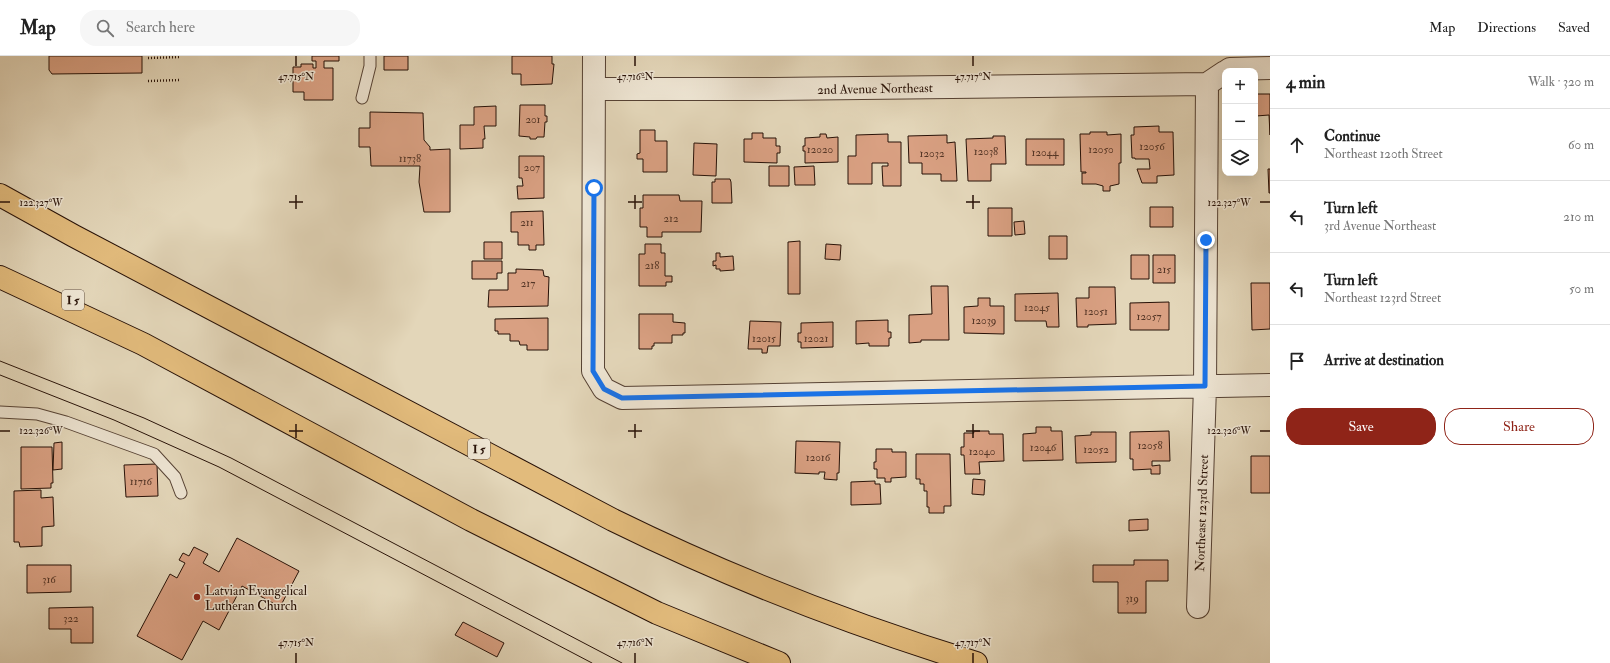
<!DOCTYPE html>
<meta charset="utf-8">
<style>
body{margin:0;font-family:"IM FELL Double Pica",serif;background:#f6f6f6;color:#222}
.controls{position:absolute;right:12px;top:12px;display:grid;overflow:hidden;border-radius:8px;box-shadow:0 4px 16px #0002}
.controls button{width:36px;height:36px;display:grid;place-items:center;padding:0;border:0;border-bottom:1px solid #e0e0e0;background:#fff;color:#222;font:20px sans-serif}
.stop{position:absolute;width:12px;height:12px;margin:-9px;border:3px solid #1a73e8;border-radius:50%;background:#fff}
.stop.end{background:#1a73e8;border-color:#fff;box-shadow:0 1px 4px #0008}
.list{margin:0;padding:0;list-style:none}
h2{display:flex;justify-content:space-between;align-items:center;height:52px;margin:0;padding:0 16px;font-size:17px}
h2 small{font-size:13px;font-weight:400;color:#767676}
.list li{display:grid;grid-template-columns:26px 1fr auto;gap:12px;align-items:center;box-sizing:border-box;height:72px;padding:0 16px;border-top:1px solid #e0e0e0}
.list b{display:block;font-size:15px;white-space:nowrap}
.list p{margin:0;font-size:13px;white-space:nowrap;color:#767676}
.list em{font-size:13px;font-style:normal;color:#767676}
.actions{display:flex;gap:8px;padding:12px 16px}
.actions a{flex:1;padding:9px 0;border:1px solid #8f2418;border-radius:16px;text-align:center;font-size:14px;color:#8f2418}
.actions .main{background:#8f2418;color:#fff}
.icon{flex:none;width:22px;height:22px;fill:none;stroke:currentColor;stroke-width:2;stroke-linecap:round;stroke-linejoin:round}
.map{position:relative;flex:none;width:1270px;height:607px;overflow:hidden}
header{display:flex;align-items:center;gap:24px;box-sizing:border-box;height:56px;padding:0 20px;background:#fff;border-bottom:1px solid #e0e0e0}
header strong{font-size:19px}
nav{display:flex;gap:22px;margin-inline-start:auto;font-size:14px}
.search{width:280px;height:36px;background:#f6f6f6;display:flex;align-items:center;gap:10px;box-sizing:border-box;padding:0 14px;border-radius:16px;color:#767676;font-size:15px}
main{display:flex}
aside{flex:1;background:#fff}
.map>svg:first-child{display:block}
</style>
<header>
<strong>Map</strong>
<div class="search"><svg class="icon" aria-label="search" viewBox="0 0 24 24"><circle cx="10" cy="10" r="6"/><path d="M15 15l6 6"/></svg>Search here</div>
<nav><a>Map</a><a>Directions</a><a>Saved</a></nav>
</header>
<main>
<div class="map">
<svg width="1270" height="607" viewBox="0 0 1270 607">
<rect width="100%" height="100%" fill="#e3d6b9"/>
<filter id="stains"><feTurbulence type="fractalNoise" baseFrequency=".005" numOctaves="4"/><feColorMatrix values="0 0 0 0 .2 0 0 0 0 .09 0 0 0 0 .02 0 0 0 .5 -.17"/></filter>
<radialGradient id="worn" r=".72"><stop offset=".6" stop-color="#630" stop-opacity="0"/><stop offset="1" stop-color="#630" stop-opacity=".3"/></radialGradient>
<path fill="#d9a082" stroke="#271107" d="M49,0H142V17L52,18L49,14Z
M312,0H339V5H324V12H333V44H304V36H293V11H301V8H313V12H316V5H312Z
M384,0H408V14H384Z
M512,0H552V8H554L552,28L521,29V18H512Z
M1255,38H1270V79L1269,59L1256,60Z
M520,49H545V60H547V66H545L544,81H537L536,83H530V81L519,80Z
M496,50V70H484L485,83H483V92L460,93V69H474V51Z
M370,56L423,57L424,84L430,91V94L450,93V156H424L419,126L420,110H371L370,91H359V72H370Z
M1159,70V76H1173L1174,119L1157,120V127H1142L1137,113H1150L1149,103H1135V102H1132L1131,79H1134V71Z
M640,74H655V85H667V116H643V103H637V98L640,97Z
M1090,76H1107V79L1121,78V107H1119V128L1110,130V135H1103V130L1096,128H1082V117H1086V116H1081L1080,78H1090Z
M752,77H763V82H776V90H780V97H777V107L744,106V83H752Z
M820,78H826L827,82L838,81V106L805,107V95H803V90H805V82L820,81Z
M888,78V86H901V130H883L882,110H888V107H872V128H848V100H856V79Z
M947,79V87L955,86L957,125H941V118H922V107H909L908,80Z
M993,80H1005L1006,108H991V125H968L966,83L993,82Z
M1026,83H1064V109H1026Z
M694,87L717,88L716,120L693,119Z
M519,100H544V142L518,143L517,130H523L522,122H519Z
M769,110H789V130H769Z
M814,110L815,129H795L794,111Z
M1268,113H1270V137H1269Z
M715,123H730L731,126L732,147H712V126H715Z
M643,139H679L680,145H702L701,176H662V181H647V171H640V152H643Z
M1150,151H1173V171H1150Z
M988,152H1012V180H988Z
M543,155L544,189H536V194H529V189H518V176H511V156Z
M1024,165L1025,178L1015,179L1014,166Z
M1049,180H1067V203H1049Z
M800,185V238H788V186Z
M484,186H502V203H484Z
M645,188H661V197H665V220H672V226H666V230H639V198H645Z
M826,188L841,189L840,204L825,203Z
M716,197H720V201L733,200L734,214L720,215V213H716V209L713,210V205H716Z
M1131,199H1149V223H1131Z
M1153,199H1175V227H1153Z
M472,205H502V217H497V223H472Z
M516,213L543,214L544,220L549,221L548,250L488,251L489,234H508V217H516Z
M1251,227H1270V273L1252,274Z
M931,230H948L949,284H921V286L909,287V259L932,258Z
M1089,231H1115L1116,268L1088,269V271H1077L1076,242H1089Z
M1058,237L1059,271H1047L1046,265H1015V238Z
M978,242H990V250H1004V278L964,277V251L978,250Z
M1169,246V274H1130V247Z
M639,258H673V266L685,267V277H683V279H672V287H654V290H652V293H639Z
M548,262V294H527V289H520L519,285H510V278H498V275H495V263Z
M888,264V276H891V282H889V290H869V287L856,288V265Z
M750,265L781,266L780,290H768L767,297H762V293H748Z
M833,266V291L801,292V286H798V277H801V267Z
M1036,371H1051V375H1062L1063,404L1023,405V378L1036,377Z
M973,375H989V378H1003L1004,405L979,406L980,418H965L964,399H961V391H964V377H974Z
M1169,375L1170,405H1152V410L1160,409V418H1151V413L1133,414V403H1130V376Z
M1091,376H1116V406L1076,407L1075,380L1091,379Z
M796,385L840,386L839,417H837V424L824,423L825,416H819V418L795,417Z
M62,386V413L53,414L54,387Z
M21,391H52L53,427H51V432L21,433Z
M876,393H892V396H906V421L891,422V426H885V422H877V413H874V406H876Z
M916,398H950L951,450H944V457H929V451H927V435H924V428H920V423H916Z
M1251,400H1270V437H1251Z
M157,408L158,440L126,441L124,409Z
M973,423L985,424L984,439L972,438Z
M875,425V428H880L881,448L851,449V426Z
M41,434V442L53,441L54,470L42,471V490L20,491L19,486H14V435Z
M1148,463V474L1129,475V464Z
M237,482L299,515L280,551L242,530L219,574L203,565L182,604L137,580L170,518L177,522L185,507L179,504L183,497L189,500L194,491L208,498L203,507L219,516Z
M1134,504H1168V525H1146V557H1118V526H1093V509H1134Z
M27,509H71V536L27,537Z
M93,551V587H71V573H49V552Z
M463,566L504,587L497,601L455,579Z"/>
<g fill="none" stroke-linecap="round" stroke-linejoin="round">
<g stroke="#564234" stroke-width="13">
<path id="service" d="M362,42L370,10V0
M0,356L37,358L66,366L154,398L175,421L181,437"/>
</g>
<g stroke="#564234" stroke-width="24">
<path id="minor" d="M594,0L593,315L604,333L622,342L1270,329
M1227,15L1230,13L1270,12
M594,33H773L1207,28L1225,16
M1198,551L1205,330L1207,28"/>
</g>
<g stroke="#271107" stroke-width="24">
<path id="motorway" d="M0,139L74,180L613,464C729,521 852,569 976,607
M0,221L143,288L471,464L657,557L779,607"/>
</g>
<path stroke="#271107" stroke-width="2.5" stroke-dasharray="1 2" stroke-linecap="butt" d="M148,2L180,1
M148,25L180,24"/>
<use href="#service" stroke="#ede4d2" stroke-width="11"/>
<use href="#minor" stroke="#ede4d2" stroke-width="22"/>
<use href="#motorway" stroke="#e2bb7c" stroke-width="22"/>
<path stroke="#271107" stroke-width="1" d="M0,305L144,362L231,402L622,607
M0,319L114,364L219,411L592,607"/>
</g>
<g fill="none" stroke-linecap="round" stroke-linejoin="round">
<path stroke="#1a73e8" stroke-width="5" d="M594,132L593,315L604,333L622,342L1205,330L1206,184"/>
</g>
<path fill="none" stroke="#271107" stroke-width="1.5" d="M296,0V10M635,0V10M973,0V10M296,139V153M635,139V153M973,139V153M0,146H10M289,146H303M628,146H642M966,146H980M1260,146H1270M296,368V382M635,368V382M973,368V382M0,375H10M289,375H303M628,375H642M966,375H980M1260,375H1270M296,597V607M635,597V607M973,597V607"/>
<circle fill="#8f2418" stroke="#ede4d2" stroke-width="1.5" cx="197" cy="541" r="4"/>
<g text-anchor="middle" stroke-width="3" stroke-linejoin="round" paint-order="stroke">
<g font-size="11" fill="#543526">
<text x="533" y="67">201</text>
<text x="1152" y="94">12056</text>
<text x="820" y="97">12020</text>
<text x="1101" y="97">12050</text>
<text x="986" y="99">12038</text>
<text x="1045" y="100">12044</text>
<text x="932" y="101">12032</text>
<text x="410" y="106">11738</text>
<text x="532" y="115">207</text>
<text x="671" y="166">212</text>
<text x="527" y="170">211</text>
<text x="652" y="213">218</text>
<text x="1164" y="217">215</text>
<text x="528" y="231">217</text>
<text x="1037" y="255">12045</text>
<text x="1096" y="259">12051</text>
<text x="1149" y="264">12057</text>
<text x="984" y="268">12039</text>
<text x="764" y="286">12015</text>
<text x="816" y="286">12021</text>
<text x="1150" y="393">12058</text>
<text x="1043" y="395">12046</text>
<text x="1096" y="397">12052</text>
<text x="982" y="399">12040</text>
<text x="818" y="405">12016</text>
<text x="141" y="429">11716</text>
<text x="49" y="527">316</text>
<text x="1132" y="546">319</text>
<text x="71" y="566">322</text>
</g>
<g fill="#ede4d2" stroke="#625044" stroke-width="1">
<rect x="62" y="234" width="22" height="20" rx="3"/>
<rect x="468" y="383" width="22" height="20" rx="3"/>
</g>
<g font-size="12" font-weight="bold" fill="#271107">
<text x="73" y="248">I 5</text>
<text x="479" y="397">I 5</text>
</g>
<g font-size="13" fill="#271107" stroke="#ede4d2">
<text transform="translate(875 32) rotate(-1)" y="5">2nd Avenue Northeast</text>
<text transform="translate(1201 457) rotate(-88)" y="5">Northeast 123rd Street</text>
</g>
<g font-size="13" fill="#271107" stroke="#ede4d2" text-anchor="start">
<text x="205" y="539">Latvian Evangelical<tspan x="205" dy="15">Lutheran Church</tspan></text>
</g>
</g>
<g font-size="10" text-anchor="middle" fill="#271107" stroke="#ede4d2" stroke-width="3" stroke-linejoin="round" paint-order="stroke">
<text x="296" y="24">47.715°N</text>
<text x="635" y="24">47.716°N</text>
<text x="973" y="24">47.717°N</text>
<text x="1229" y="150">122.327°W</text>
<text x="41" y="150">122.327°W</text>
<text x="1229" y="378">122.326°W</text>
<text x="41" y="378">122.326°W</text>
<text x="296" y="590">47.715°N</text>
<text x="635" y="590">47.716°N</text>
<text x="973" y="590">47.717°N</text>
</g>
<rect width="100%" height="100%" filter="url(#stains)"/>
<rect width="100%" height="100%" fill="url(#worn)"/>
</svg>
<div class="controls">
<button>+</button>
<button>−</button>
<button><svg class="icon" aria-label="layers" viewBox="0 0 24 24"><path d="M12 4l9 5-9 5-9-5zM3 14l9 5 9-5"/></svg></button>
</div>
<div class="stop" style="left:594px;top:132px"></div>
<div class="stop end" style="left:1206px;top:184px"></div>
</div>
<aside>
<h2>4 min<small>Walk · 320 m</small></h2>
<ul class="list">
<li><svg class="icon" aria-label="ahead" viewBox="0 0 24 24"><path d="M12 20V5M6 11l6-6 6 6"/></svg><div><b>Continue</b><p>Northeast 120th Street</p></div><em>60 m</em></li>
<li><svg class="icon" aria-label="left" viewBox="0 0 24 24"><path d="M17 20v-9H6M10 6l-5 5 5 5"/></svg><div><b>Turn left</b><p>3rd Avenue Northeast</p></div><em>210 m</em></li>
<li><svg class="icon" aria-label="left" viewBox="0 0 24 24"><path d="M17 20v-9H6M10 6l-5 5 5 5"/></svg><div><b>Turn left</b><p>Northeast 123rd Street</p></div><em>50 m</em></li>
<li><svg class="icon" aria-label="arrive" viewBox="0 0 24 24"><path d="M6 21V4h12l-3 4 3 4H6"/></svg><div><b>Arrive at destination</b></div></li>
</ul>
<div class="actions"><a class="main">Save</a><a>Share</a></div>
</aside>
</main>
